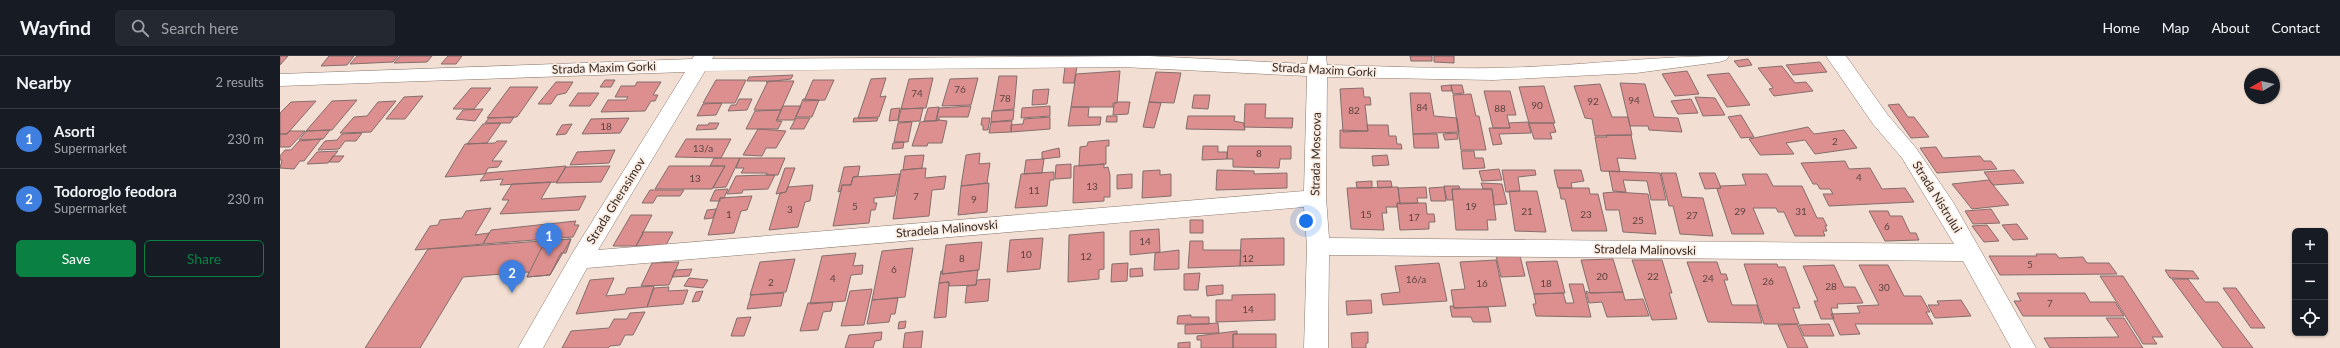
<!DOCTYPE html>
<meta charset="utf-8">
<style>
body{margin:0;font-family:Lato,sans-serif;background:#242831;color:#f1f3f6}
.controls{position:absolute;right:12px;bottom:12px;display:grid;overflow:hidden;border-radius:6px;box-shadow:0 1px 3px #0004}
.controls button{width:36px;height:36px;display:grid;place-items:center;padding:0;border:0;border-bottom:1px solid #363941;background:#171b24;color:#f1f3f6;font:20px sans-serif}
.compass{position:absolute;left:1964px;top:12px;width:36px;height:36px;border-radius:50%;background:#171b24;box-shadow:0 1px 3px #0004;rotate:261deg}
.you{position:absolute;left:1026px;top:165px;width:14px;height:14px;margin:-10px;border:3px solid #fff;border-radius:50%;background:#1a73e8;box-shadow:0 0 0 6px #1a73e833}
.badge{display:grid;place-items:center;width:26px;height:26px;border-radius:50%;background:#0b8043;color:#fff;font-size:13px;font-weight:700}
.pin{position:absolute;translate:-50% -33px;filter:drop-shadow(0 1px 2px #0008)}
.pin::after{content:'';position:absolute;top:21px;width:14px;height:12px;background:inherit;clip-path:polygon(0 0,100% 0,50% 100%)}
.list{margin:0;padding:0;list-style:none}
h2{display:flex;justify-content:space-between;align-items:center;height:52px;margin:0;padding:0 16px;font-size:17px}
h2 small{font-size:13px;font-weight:400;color:#9ea1a6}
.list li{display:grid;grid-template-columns:26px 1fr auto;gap:12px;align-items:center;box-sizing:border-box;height:60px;padding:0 16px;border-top:1px solid #363941}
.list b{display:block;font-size:15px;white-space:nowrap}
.list p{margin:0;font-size:13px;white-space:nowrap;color:#9ea1a6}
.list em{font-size:13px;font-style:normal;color:#9ea1a6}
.actions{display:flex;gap:8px;padding:12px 16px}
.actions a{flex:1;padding:9px 0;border:1px solid #0b8043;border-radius:6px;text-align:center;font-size:14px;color:#0b8043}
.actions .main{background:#0b8043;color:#fff}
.icon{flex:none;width:22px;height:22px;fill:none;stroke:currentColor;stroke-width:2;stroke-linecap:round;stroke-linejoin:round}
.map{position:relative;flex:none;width:2060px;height:292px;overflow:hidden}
header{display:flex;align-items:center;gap:24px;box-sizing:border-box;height:56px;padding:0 20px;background:#171b24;border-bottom:1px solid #363941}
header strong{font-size:19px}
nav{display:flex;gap:22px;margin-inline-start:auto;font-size:14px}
.search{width:280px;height:36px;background:#242831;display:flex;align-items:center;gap:10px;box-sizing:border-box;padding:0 14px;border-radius:6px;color:#9ea1a6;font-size:15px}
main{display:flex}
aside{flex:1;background:#171b24}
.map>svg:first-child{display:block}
</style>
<header>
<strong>Wayfind</strong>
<div class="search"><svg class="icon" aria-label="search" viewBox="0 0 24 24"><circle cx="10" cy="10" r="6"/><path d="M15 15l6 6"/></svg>Search here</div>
<nav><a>Home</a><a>Map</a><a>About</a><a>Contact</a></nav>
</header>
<main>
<aside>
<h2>Nearby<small>2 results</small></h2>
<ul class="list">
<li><span class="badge" style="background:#3f7fe0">1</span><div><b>Asorti</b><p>Supermarket</p></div><em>230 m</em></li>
<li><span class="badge" style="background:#3f7fe0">2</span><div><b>Todoroglo feodora</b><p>Supermarket</p></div><em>230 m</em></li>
</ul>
<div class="actions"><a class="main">Save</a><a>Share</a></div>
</aside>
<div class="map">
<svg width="2060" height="292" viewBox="0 0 2060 292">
<rect width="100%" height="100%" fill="#f2ded2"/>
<path fill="#dc8f8e" stroke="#846e6d" d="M0,0H8L0,9Z
M49,0H74L67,9L41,10Z
M77,0H118L113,6L70,8Z
M120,0H152L147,6L114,7Z
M168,0H182L176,8H161Z
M1130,0H1152V5H1131Z
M1154,0H1174V7L1154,6Z
M1468,3L1472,9L1459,11L1454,5Z
M1540,6L1547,16L1513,19L1506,9Z
M1502,10L1515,27L1526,26L1533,35L1494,40L1489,33L1493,32L1478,12Z
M785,11H797L794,27H783Z
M840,15L837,47H833V51H791L796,18Z
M1407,15L1419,38L1395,40L1382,18Z
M876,16L901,17L894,47L869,46Z
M1449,17L1470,49L1447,51L1427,19Z
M513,19L511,23L486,26L487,25H467L469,21Z
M719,20H737L734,53L713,55Z
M606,22L600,41L606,40L599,61L578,62L591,23Z
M653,22L646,52L621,53L629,23Z
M698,22L691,49L662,50L670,23Z
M325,24H335L331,31H320Z
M436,24H466L455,47H423Z
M533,24H554L545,44L524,45Z
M488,25H514L501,54H474Z
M276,26H293L286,37L277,39L271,48H258Z
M357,26H381L373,39H378L375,45H371L365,55L321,56L328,44H346L348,41H335L341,30H355Z
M1340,27L1365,28L1374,61L1398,62L1402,76L1369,74L1368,70H1350Z
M1320,28L1332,61H1348L1352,79L1315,80L1312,63L1305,62L1294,30Z
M1171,29L1172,35H1162L1161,30Z
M1171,29H1182L1184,37L1173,38Z
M1264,30L1275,67H1249L1239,31Z
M230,31H258L237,61L207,62Z
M191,32H211L194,53H173Z
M1083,32L1084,41H1090L1091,49H1085L1088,75L1063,76L1060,33Z
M769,33L767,48L752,49L753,34Z
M1204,35H1230L1236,59H1227L1230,72H1213Z
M298,37H319L310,50H289Z
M1130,37H1150L1154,60L1177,62L1179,76L1133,78Z
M1191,38L1196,60H1199L1206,94H1181L1173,39Z
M914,39H930L928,53L912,52Z
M143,40L125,63H106L124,41Z
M1415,41L1435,42L1445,59L1423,60Z
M459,43H472L467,54L448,55L451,49H456Z
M523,43L539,44L532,61H516Z
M1411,43L1418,57L1398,58L1391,45Z
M77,44L52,74L26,75L52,45Z
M36,45L7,78H0V57L11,46Z
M116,45L91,76L60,77L74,61L87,60L98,46Z
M837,46H850L848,58L833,59L834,48Z
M869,46L881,47L874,72L863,71Z
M442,47L436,59L417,60L423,48Z
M965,48H986L985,62H1013L1012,72L964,71Z
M1619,48L1628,61H1634L1649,81L1631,82L1608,49Z
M503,50H521L514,64H497Z
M691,50L688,61H659V64L656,65L659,52Z
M770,50V60L741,62L742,52Z
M659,51L656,65H644L648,52Z
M791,51H809L808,61H821L820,69L788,70Z
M620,52L618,64L609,65L611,53Z
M643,52L640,65L618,66L621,53Z
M203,53L195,65L176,63L183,54Z
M501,54L496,65H502L498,73H466L475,55Z
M734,54L733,64L711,66L712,55Z
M1461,59L1474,81L1461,82L1448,61Z
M827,60H837V66H826Z
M908,60H955L954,65L964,67L965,74L906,73Z
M234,61L230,67H205L209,62Z
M770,61V73L731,76V69L743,68L744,63Z
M349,62L340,77L302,78L311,63Z
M516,62H530L524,73H510Z
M574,62H598L597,65L573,66Z
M702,62H710L708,74H703V69H701Z
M659,64L667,65L662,87H648L647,90H632L640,66Z
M732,65L731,76L709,77L711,66Z
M632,66L628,86H614L618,67Z
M1248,66L1251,77L1219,78L1222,88L1213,89L1209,72H1230L1229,67Z
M221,67L207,87L187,88L203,68Z
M429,67H439L436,73L416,74L418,69H428Z
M1249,67H1273L1276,76L1270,77L1272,83H1254Z
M292,68L286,78L276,79L282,69Z
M1087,69H1108L1109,80H1116L1117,88H1121L1122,93L1060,92V74L1088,75Z
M1528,71L1534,78L1564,74L1577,92L1535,98L1525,84L1506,87L1514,98L1480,99L1469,83Z
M478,73L506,75L496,92H486L482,100L463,99Z
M50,74L43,83L19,84L26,75Z
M9,75H25L10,91H0V78H7Z
M82,77L76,85H65L59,93L38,94L45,85L57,84L62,78Z
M1177,77L1178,83L1165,84L1163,78Z
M1133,78H1157L1159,92H1134Z
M1326,79H1351L1356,103L1337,102L1340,116L1321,115L1315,81H1327Z
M41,83L24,105H20L14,113L0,112L2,104H0V100L5,94H11L19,85Z
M406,83H451L441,102L395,101Z
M829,84V90H826V108L799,110L800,91L807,90L808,86Z
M217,85H227L212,105H222L218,111L208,112L205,118L165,121L185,88L215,87Z
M622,86H624L623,92L612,93L613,87Z
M923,90H938V96H947V103L922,104Z
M948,90H1011V103H1000L999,112L953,111V103H947Z
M1656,91L1663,102L1700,100L1704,105H1711L1717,113L1657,117L1640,92Z
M779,92L780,101L762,103V96Z
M335,94L329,107L290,109L297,96Z
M58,95L48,107L27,108L37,96Z
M1181,95H1194L1195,102H1203L1205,112L1183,113Z
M700,97L699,108L710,107L707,127L681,130L686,99Z
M644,99L642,112L623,114L625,100Z
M1107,99L1109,109L1093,110L1092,100Z
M53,100H64L59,106H49Z
M434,102H460L446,131L433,132L445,110H430Z
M460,102H505L498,119H486L487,117H461L464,112H456Z
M764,103L762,117L744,118L746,104Z
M1565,105L1569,113L1590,112L1602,133L1625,132L1634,146L1549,150L1543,138H1553L1550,133H1540L1537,128H1533L1521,107Z
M791,108V122L775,123L776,109Z
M824,108V112L828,111L830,119V141H824V145L793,147L794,110Z
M286,110L277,126L220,129L223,123L200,125L206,117Z
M330,110L321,126L276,127L286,111Z
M389,110H445L432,133H375Z
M580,110L578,120L573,121L571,129H562L561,135L558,136L564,111Z
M505,112H515L506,136L496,138Z
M646,112L645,122L666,120L664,133L652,134L649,160L613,163L621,114Z
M1219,113L1222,124L1202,125L1199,115Z
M880,114V119L891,118V140L862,142L863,115Z
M937,114L974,115V118L1007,117V132L936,134Z
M1222,114H1255L1256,119L1238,121L1240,135L1226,136Z
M1274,114H1301L1304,125L1291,127L1292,132H1278Z
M1734,114L1744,127L1713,129L1704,116Z
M1329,115L1380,117L1386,144H1371L1367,125L1343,124L1346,136L1333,135Z
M774,116V124H770L767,150L735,152L741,118Z
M1381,117H1396L1402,141L1423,142L1433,180L1400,178L1393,150H1389Z
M1419,117H1435L1441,132L1425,133Z
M620,118L615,140L594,142V147H597L595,154H591L589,167L553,170L562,129H571L573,121Z
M852,118V132L837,133V119Z
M1462,118H1487L1493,130H1522L1537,162H1543L1547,170H1545L1547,175H1543L1545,180H1515L1504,156H1498L1496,152H1473L1484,178H1452L1437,133L1441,132L1440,130L1466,129Z
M486,119H495L488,133L463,134L462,137L447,138L456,120Z
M1709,124L1729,149L1692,153L1672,128Z
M1092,125V132H1077L1076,126Z
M1097,125H1111L1112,131L1098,132Z
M271,126L261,143L306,140L299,154L220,158L229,144H222L232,128Z
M709,127L707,156L678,159L681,130Z
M1201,127L1222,128L1227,148L1214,149L1212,133H1203Z
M533,129L530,145L525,146L518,171L489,174L500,137L506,136L508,131Z
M1164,130H1179L1180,133H1172L1173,144H1167Z
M1118,131L1120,148L1117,147V151H1106L1107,157H1102L1104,174L1071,173L1067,132Z
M1146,131L1147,142H1137L1138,147L1120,148L1118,132Z
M1164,131L1166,145H1151L1149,132Z
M1279,132H1309L1310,138H1318L1327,175H1292L1285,143H1281Z
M448,133L444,142H440V145H430L435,134Z
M1172,133H1212L1216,164H1207L1208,174H1176Z
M370,134H404L400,140H377L373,147H362Z
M1229,135H1257L1266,176L1235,175Z
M1335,136L1368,138L1376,178L1343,176L1339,154H1326L1323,137Z
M472,140L467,154L461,155L454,177L428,179L440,142Z
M1117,147H1146L1147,158H1154L1155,166H1149V173L1120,174Z
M211,152L195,179L209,177L203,188L135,194L150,170L158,169L160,164L182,162L186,155Z
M436,153L433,162L424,163L427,154Z
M1711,153L1720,167L1693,168L1685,155Z
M1589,155H1608L1610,160H1622L1630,177H1636L1639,184L1605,185Z
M351,159H372L356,190H333Z
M910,164H923V177H910Z
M296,165L294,169H299L293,181L203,188L211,174Z
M1737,168L1748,183L1733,184L1722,169Z
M1707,169L1719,185L1704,186L1692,170Z
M879,173L880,196L850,199V175Z
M362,176H393L386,189L356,190L363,178Z
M824,176V213L819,214V223L788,226L789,179Z
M763,182L760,213L727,216L730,184Z
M1004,182V209L960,210L961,183Z
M291,183L286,197H281L270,219L247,221L249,216L183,221L140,292H85L148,193Z
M291,183L270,219L247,221L265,185Z
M910,185H923V194H961L960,210L908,212Z
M702,186L699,214L662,218L666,189Z
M633,192L625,241L592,244L602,195Z
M899,194V213L874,214L875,197Z
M576,197L573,210L583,209L582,218L571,219L565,245L530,248L542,200Z
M1756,198H1776L1779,202L1803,201L1807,207H1829L1837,218L1720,219L1709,200H1757Z
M1216,200H1240L1245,220L1221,221Z
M515,203L506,236L470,239L480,206Z
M1333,203L1343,236L1310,237L1301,204Z
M1216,204L1226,250L1174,252L1171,234L1185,233L1180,206Z
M1352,204H1382L1392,237H1389L1397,263L1372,264Z
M1277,205L1285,237L1254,238L1246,206Z
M399,206L389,229L361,230L372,207Z
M1407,206H1437L1441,218H1446L1448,224H1444L1452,249H1477L1482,267L1428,266Z
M848,207L847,225L831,226L832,208Z
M1159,207L1167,245L1103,249L1101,238L1120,236L1115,210Z
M1464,208H1497L1498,211H1505L1520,252H1513L1519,268H1484Z
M1554,209L1564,231H1575L1583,247L1557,248L1558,252H1551L1554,263H1541L1534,245H1538L1523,210Z
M1579,209H1608L1624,240H1641L1650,256H1646L1653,268H1575L1580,278L1560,279L1551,258L1580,257L1577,250L1599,249Z
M862,212L863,220L850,221V213Z
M412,213L409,220L392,221L395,214Z
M698,214L696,229L669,230V226L659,227L661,215H662V218Z
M1885,214L1913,215L1919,223L1890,222Z
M920,217L918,234H904V218Z
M1820,220H1843L1883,281H1872L1877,288H1863Z
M334,222L326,240L345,238L347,232L374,230L367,251L296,258L310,224Z
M409,222L428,224L423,232L404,230Z
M710,223L708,245L685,247L687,230L696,229L697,224Z
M1892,223H1908L1925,246H1938L1973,292H1943Z
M669,226L666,261L654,262L659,227Z
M1289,228H1303L1311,261L1256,260L1253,248H1256L1254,238L1283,237L1286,247H1294Z
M943,229V238L927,240L926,230Z
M389,231L388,235L408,234L403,248L367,251L374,232Z
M1943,232H1956L1985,272H1971Z
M592,233L584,269L561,270L570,235Z
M423,235L419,245L412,246L416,236Z
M1306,235L1310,237L1343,236L1345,244L1363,243L1369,260L1327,261L1322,246L1309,247Z
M504,237L501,250L467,253L471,239Z
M1737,237H1805L1810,246H1835L1844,260H1743L1734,245H1741Z
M995,238V264L936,266V244H952V239Z
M618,242L615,258H611L609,266L587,268L592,244Z
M1091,244L1092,257L1067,259L1066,245Z
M1681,244L1691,260L1655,262L1648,249H1659L1657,245Z
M553,246L551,255L543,256L538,274L520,275L528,247Z
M1170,250H1173L1174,252L1208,251L1211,266H1193L1191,261H1172Z
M365,256L353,279H345L340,289L330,290L328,292H282L291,275L329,272L334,263H347L350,257Z
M911,259V261H929V268H897L898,260Z
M471,261L464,280H451L457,262Z
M1826,262H1844L1863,292H1770L1764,282L1839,281Z
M626,265L625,272L618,273L619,266Z
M938,267L939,277L905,278V269Z
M1517,268L1528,292H1508L1498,269Z
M1549,268L1554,280H1524L1519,269Z
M643,275L641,292H623L625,277Z
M957,275V278H953V292H921V284H917V280Z
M602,276L601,284L595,285L593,292H565L569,279Z
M1088,276V287H1086V292H1072L1071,277Z
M953,278H996V292H953Z
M910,286V292H898V287Z"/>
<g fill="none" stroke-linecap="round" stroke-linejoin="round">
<g stroke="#8c7a70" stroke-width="1">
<path id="street" d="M414,0H434L432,3L869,0L1027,8L1028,0H1046L1047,9C1102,10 1158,13 1213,12C1292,11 1370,0 1449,0L1446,4L1439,6L1356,17L1213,24L1047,21L1046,142L1049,182L1674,188L1622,102L1593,68L1546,0H1566L1607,58L1636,92L1673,146L1756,292H1731L1683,205L1049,199L1048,292H1024L1027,190L1024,151L307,212L263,292H238L292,198L405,16L0,30V18L412,3ZM842,11L1027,20L1024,135L318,194L425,15Z"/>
</g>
<use href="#street" fill="#fff" fill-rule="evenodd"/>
</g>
<g text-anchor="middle" stroke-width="3.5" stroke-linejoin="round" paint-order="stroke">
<g font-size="10" fill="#5c4440">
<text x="680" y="37">76</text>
<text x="637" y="41">74</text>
<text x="725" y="46">78</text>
<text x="1354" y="48">94</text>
<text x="1313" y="49">92</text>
<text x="1257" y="53">90</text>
<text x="1142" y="55">84</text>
<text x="1220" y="56">88</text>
<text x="1074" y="58">82</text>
<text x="326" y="74">18</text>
<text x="1555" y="89">2</text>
<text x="423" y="96">13/a</text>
<text x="979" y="101">8</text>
<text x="1579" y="125">4</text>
<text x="415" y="126">13</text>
<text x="812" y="134">13</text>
<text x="754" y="138">11</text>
<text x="636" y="144">7</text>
<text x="694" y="147">9</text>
<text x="575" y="154">5</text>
<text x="1191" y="154">19</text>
<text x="510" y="157">3</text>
<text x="1247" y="159">21</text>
<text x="1460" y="159">29</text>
<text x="1521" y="159">31</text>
<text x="449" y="162">1</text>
<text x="1086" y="162">15</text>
<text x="1306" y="162">23</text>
<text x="1412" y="163">27</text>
<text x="1134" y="165">17</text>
<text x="1358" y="168">25</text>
<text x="1607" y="174">6</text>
<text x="865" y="189">14</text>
<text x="746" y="202">10</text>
<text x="806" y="204">12</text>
<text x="682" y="206">8</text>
<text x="968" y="206">12</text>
<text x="1750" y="212">5</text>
<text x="614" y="217">6</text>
<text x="1322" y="224">20</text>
<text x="1373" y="224">22</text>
<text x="553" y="226">4</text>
<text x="1428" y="226">24</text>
<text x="1136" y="227">16/a</text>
<text x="1488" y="229">26</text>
<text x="491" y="230">2</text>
<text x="1202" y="231">16</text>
<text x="1266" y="231">18</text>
<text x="1551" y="234">28</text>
<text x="1604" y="235">30</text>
<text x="1770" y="251">7</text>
<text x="968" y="257">14</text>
</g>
<g font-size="12" fill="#322b26" stroke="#fcece2">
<text transform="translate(324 12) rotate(-2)" y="4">Strada Maxim Gorki</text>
<text transform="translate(1044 14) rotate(3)" y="4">Strada Maxim Gorki</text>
<text transform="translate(1036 98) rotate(-89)" y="4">Strada Moscova</text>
<text transform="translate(1657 141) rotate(58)" y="4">Strada Nistrului</text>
<text transform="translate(336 145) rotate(-58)" y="4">Strada Gherasimov</text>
<text transform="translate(667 173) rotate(-5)" y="4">Stradela Malinovski</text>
<text transform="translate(1365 194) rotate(1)" y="4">Stradela Malinovski</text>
</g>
</g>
</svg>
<div class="controls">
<button>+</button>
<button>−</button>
<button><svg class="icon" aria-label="locate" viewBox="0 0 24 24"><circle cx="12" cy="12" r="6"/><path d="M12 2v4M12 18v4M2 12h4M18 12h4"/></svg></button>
</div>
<svg class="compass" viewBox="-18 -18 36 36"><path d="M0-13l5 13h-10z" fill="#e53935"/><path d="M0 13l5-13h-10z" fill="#9ea1a6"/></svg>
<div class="you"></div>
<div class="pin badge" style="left:269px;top:200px;background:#3f7fe0">1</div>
<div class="pin badge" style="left:232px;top:237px;background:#3f7fe0">2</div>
</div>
</main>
